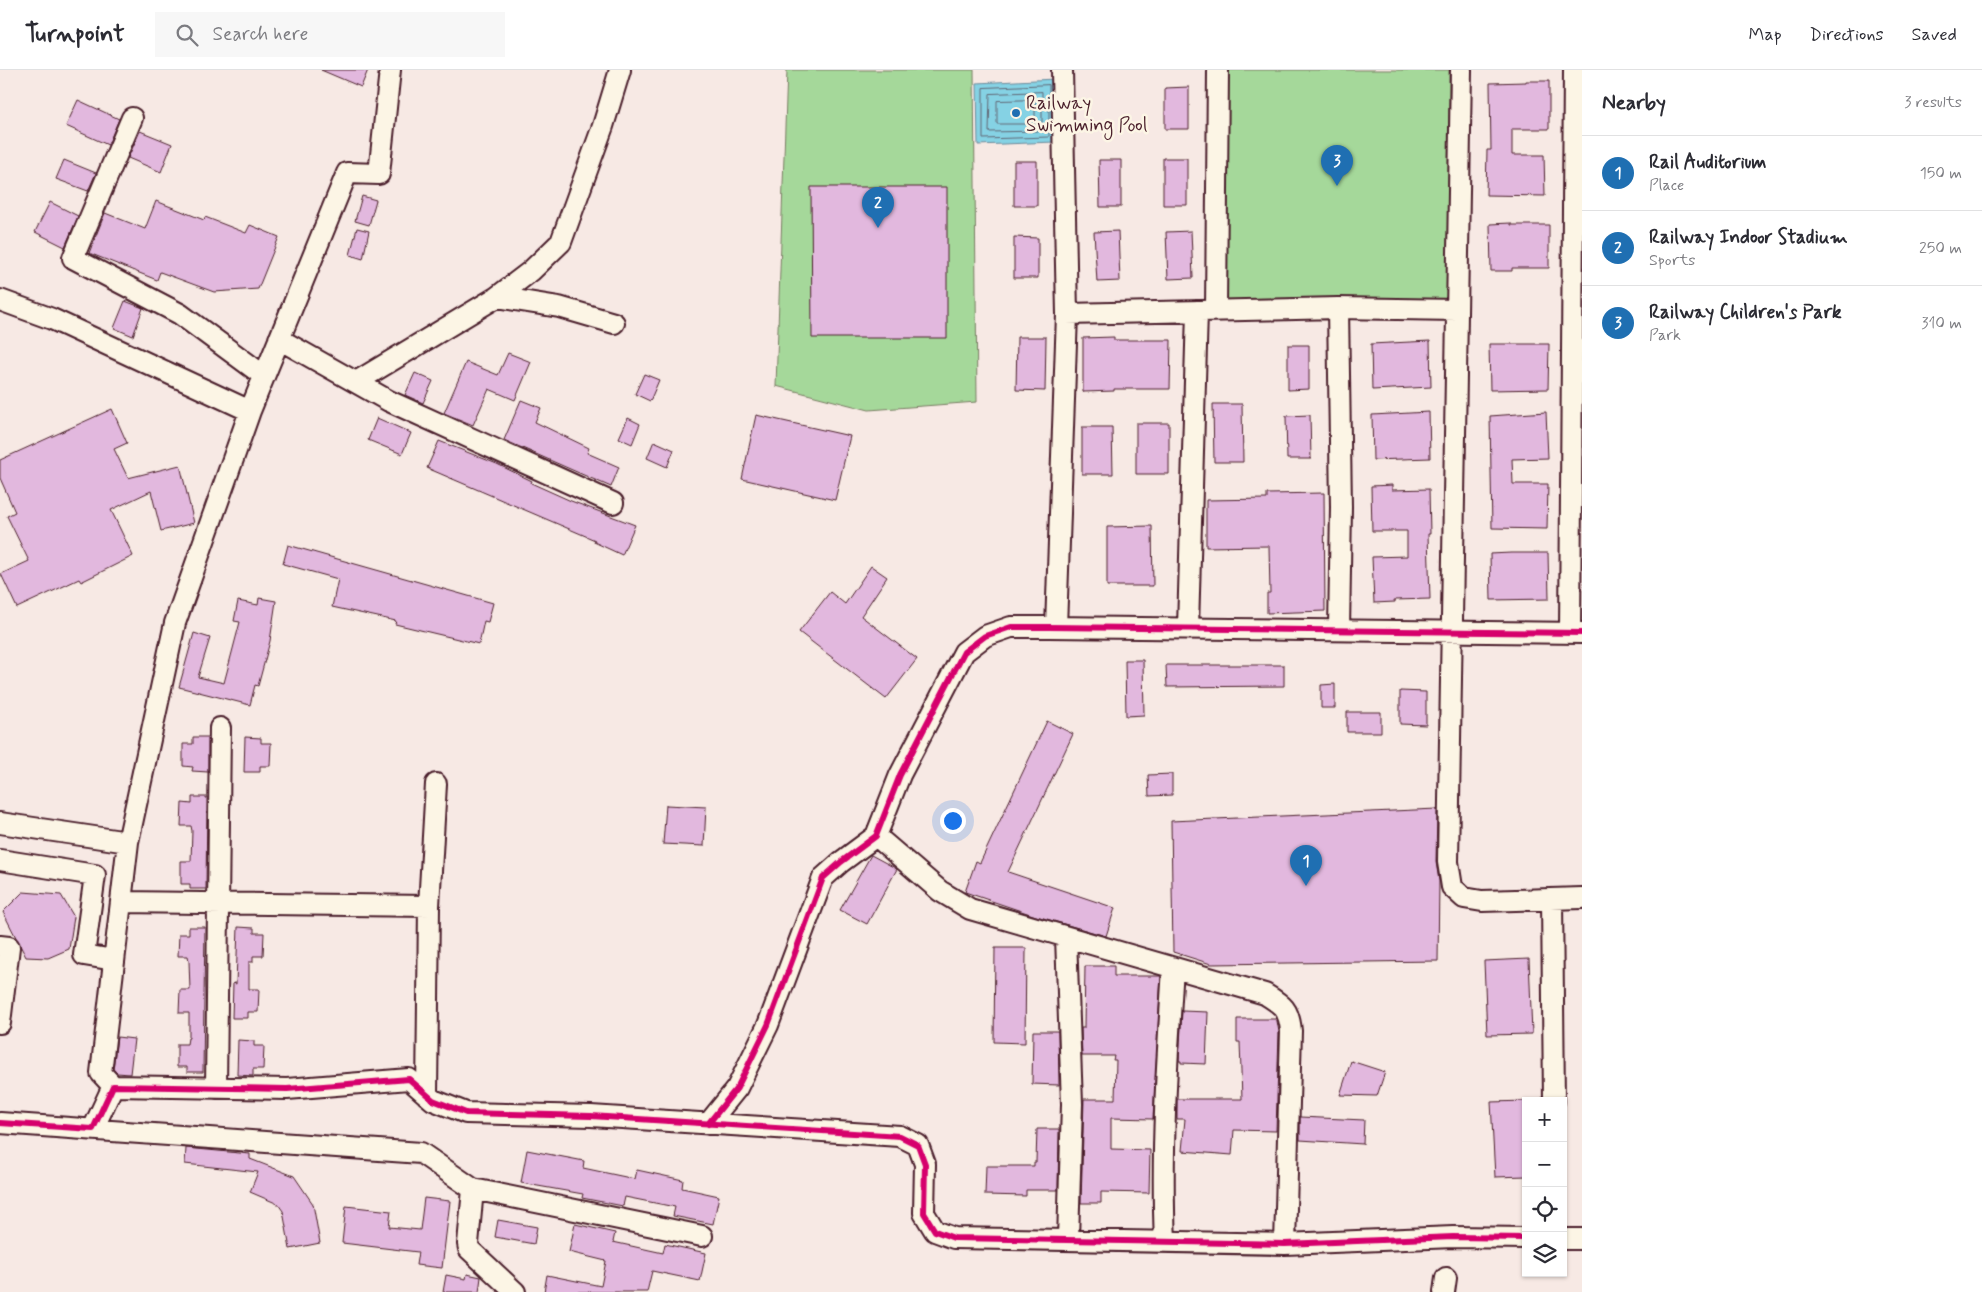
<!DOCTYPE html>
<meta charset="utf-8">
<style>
body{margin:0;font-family:Mynerve,sans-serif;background:#f7f7f7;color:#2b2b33}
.controls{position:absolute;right:15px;bottom:15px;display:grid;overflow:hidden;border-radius:0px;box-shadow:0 1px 4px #0004}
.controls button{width:45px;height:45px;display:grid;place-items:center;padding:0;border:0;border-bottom:1px solid #e1e1e2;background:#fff;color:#2b2b33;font:25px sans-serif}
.you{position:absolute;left:952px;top:750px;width:18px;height:18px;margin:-12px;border:4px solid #fff;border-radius:50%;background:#1a73e8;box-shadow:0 0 0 8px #1a73e833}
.badge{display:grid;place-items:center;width:32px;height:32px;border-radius:50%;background:#1f6fb2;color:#fff;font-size:16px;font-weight:700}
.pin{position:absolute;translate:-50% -41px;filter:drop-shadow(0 1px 2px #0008)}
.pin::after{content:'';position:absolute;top:26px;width:18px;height:15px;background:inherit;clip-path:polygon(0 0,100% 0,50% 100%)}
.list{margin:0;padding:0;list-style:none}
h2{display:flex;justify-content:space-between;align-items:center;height:65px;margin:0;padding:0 20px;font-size:21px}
h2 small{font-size:16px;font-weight:400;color:#7c7c81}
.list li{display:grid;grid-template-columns:32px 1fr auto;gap:15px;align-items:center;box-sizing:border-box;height:75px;padding:0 20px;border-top:1px solid #e1e1e2}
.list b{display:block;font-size:19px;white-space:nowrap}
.list p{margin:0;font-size:16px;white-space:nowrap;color:#7c7c81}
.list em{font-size:16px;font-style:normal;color:#7c7c81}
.icon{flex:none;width:28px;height:28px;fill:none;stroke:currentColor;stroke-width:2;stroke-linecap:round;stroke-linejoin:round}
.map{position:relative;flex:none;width:1582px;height:1222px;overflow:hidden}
header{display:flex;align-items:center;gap:30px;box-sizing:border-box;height:70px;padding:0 25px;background:#fff;border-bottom:1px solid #e1e1e2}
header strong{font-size:24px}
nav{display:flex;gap:28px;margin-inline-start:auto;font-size:18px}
.search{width:350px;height:45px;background:#f7f7f7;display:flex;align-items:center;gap:12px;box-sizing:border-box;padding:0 18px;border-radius:0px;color:#7c7c81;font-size:19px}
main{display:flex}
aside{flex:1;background:#fff}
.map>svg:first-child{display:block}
</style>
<header>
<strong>Turnpoint</strong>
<div class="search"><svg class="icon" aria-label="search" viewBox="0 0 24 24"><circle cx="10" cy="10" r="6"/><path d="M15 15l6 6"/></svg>Search here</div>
<nav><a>Map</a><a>Directions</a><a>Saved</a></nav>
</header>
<main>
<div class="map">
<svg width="1582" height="1222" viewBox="0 0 1582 1222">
<rect width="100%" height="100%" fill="#f7e9e4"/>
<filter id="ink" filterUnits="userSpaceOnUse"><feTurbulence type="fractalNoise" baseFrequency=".02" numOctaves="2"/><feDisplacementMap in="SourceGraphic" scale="10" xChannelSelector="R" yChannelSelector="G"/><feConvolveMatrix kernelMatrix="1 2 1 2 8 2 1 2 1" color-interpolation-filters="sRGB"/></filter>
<g filter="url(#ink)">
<path fill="#a5d89a" stroke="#787c62" d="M787,0H974L977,332L869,340L776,316Z
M1227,0H1449L1447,232L1225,233Z"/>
<path fill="#85d2e4" stroke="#6d8a9a" d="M1055,9V72L978,75L977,13Z"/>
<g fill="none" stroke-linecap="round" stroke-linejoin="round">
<path stroke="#626775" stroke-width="1" d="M1049,15V67L983,69V18Z
M1042,22V61L989,62L990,24Z
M1035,30V54H997V31Z"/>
</g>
<path fill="#e2b8de" stroke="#4a1f2b" d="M321,0H368L361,17Z
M1526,11H1549V59H1512V85H1544L1545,126L1486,125L1487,80H1491L1490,13L1526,12Z
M1189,17V59H1165V18Z
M78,30L119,49L108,75L66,56Z
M140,61L172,74L161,102L128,88Z
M1163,88H1187V135H1163Z
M64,90L96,103L88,121L56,109Z
M1099,90H1121V137H1100Z
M1014,91H1037V136H1014Z
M811,117H947V268H812Z
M362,126L376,130L369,155L355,151Z
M156,131L204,150L205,147L246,163L250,155L279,167L258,219L214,222L160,202L157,210L89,183L105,143L145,159Z
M50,132L78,146L65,177L35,162Z
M1511,153V155H1549V198H1512V201H1491L1490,154Z
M357,158L369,161L363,189L350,185Z
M1118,161L1120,211L1097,212L1094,162Z
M1191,161L1193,208L1168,209L1166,162Z
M1014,167L1038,168V208H1014Z
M125,231L143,238L133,266L114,258Z
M1017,267H1046L1045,321L1016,320Z
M1114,267V270H1171L1170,319H1114V321L1083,322V268Z
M1430,271L1431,317L1372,320L1371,274Z
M1489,274H1549L1548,319L1490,320Z
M1288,275H1309V319L1288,320Z
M508,283L531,292L515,330L489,319L473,355L444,343L466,292L498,305Z
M415,303L433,311L423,333L405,325Z
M644,304L659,310L650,331L635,324Z
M521,330L541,338L535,352L589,378L587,383L619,397L611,417L504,370Z
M1213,334H1242L1243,392H1214Z
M112,339L127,373L114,379L128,408L180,395L194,453L161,461L151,421L111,440L133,486L81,512L79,509L17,538L1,504L29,491L7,446L15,442L0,408V390Z
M1429,342L1430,388L1373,390L1372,345Z
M1546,342L1548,388L1512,389L1513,414H1548L1547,459L1492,458L1490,346Z
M756,345L850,366L835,430L742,409Z
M1310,345L1311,389H1287L1286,346Z
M377,348L411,363L402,384L368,370Z
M628,348L640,354L632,374L619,368Z
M1136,353H1169V404H1136Z
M1082,357H1112L1113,404H1082Z
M439,371L497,394L532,411L531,413L571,431L635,455L622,485L594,472L595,470L427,398Z
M654,371L674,380L667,397L647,388Z
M1392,415V420L1429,419L1430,464H1428L1430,529L1395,530V532L1374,533L1372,487L1407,486V461H1372L1371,416Z
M1324,423L1325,541L1267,543V523H1270L1269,476L1206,477V430L1267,429V424Z
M1152,456L1153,516H1107V457Z
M288,475L493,533L488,552L484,551L479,574L395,554L396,551L332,537L338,509L283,494Z
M1511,483H1548L1549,529L1491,530L1490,484Z
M871,496L887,507L861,546L917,589L886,629L799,562L830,522L845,534Z
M259,528L276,531L270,571L258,616L255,615L250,635L179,617L194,563L210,568L198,607L224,613L240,552L234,551L238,531L258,535Z
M1125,590H1143L1144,645L1126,646Z
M1166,595H1284V616L1167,617Z
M1335,614V638H1321V615Z
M1400,621L1426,622V655L1400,654Z
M1347,642H1381V662H1347Z
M1047,651L1073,664L1008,802L1115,838L1106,866L1036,846L965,822L976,791L980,793Z
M193,667H208V702L192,701L193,697L183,696V674H193Z
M245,667L261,668V673H271L270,696H260V702H244Z
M1172,704V725L1149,726L1148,705Z
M192,727H207L206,819H190V814H181V791H191L192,761L191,756H181L182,733L192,734Z
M666,735L706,737L704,776L663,774Z
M1437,739L1436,792L1439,811L1438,891L1211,894L1173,882L1171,751Z
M871,785L897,799L867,854L840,840Z
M23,822L61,825L74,847L69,879L48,888L26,887L3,842Z
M189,857H205L203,1002H187V997H177V974H187L188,968H189V943H179L180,920H190L189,891L188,886H178L179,864H189Z
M238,857L254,858V863H264L263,886H253V892H249V919H259L258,942H248V948H232L233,913L236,914Z
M995,878H1026L1025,973L994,972Z
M1529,889L1532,964L1487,965L1484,891Z
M1085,896H1114V906H1161L1153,1049L1111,1048V1079L1150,1080L1149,1123L1101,1122V1133H1081L1084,1029H1115L1116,990H1113L1114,986H1082L1081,958H1084Z
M1182,941L1208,942L1206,994L1181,993V991H1179Z
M1237,949H1277V951L1279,962L1276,1061L1234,1060L1232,1085L1182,1081L1185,1049H1177V1029H1242L1240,972H1237Z
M1033,961H1058L1059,1015L1032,1014Z
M117,967L134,969L130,1004L117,1003L113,999Z
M238,970L254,971V976H264L263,999H253V1006L237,1005Z
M1351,991L1385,1002L1377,1026L1340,1025Z
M1526,1031V1106L1495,1107L1491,1032Z
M1300,1047L1364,1050L1363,1074L1300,1070Z
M1037,1059H1059L1058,1120H1026V1126L985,1125L986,1096H1034V1092H1036Z
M186,1078L250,1084V1089L294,1106L313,1134L320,1173L290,1179L283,1141L278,1134L250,1122L258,1102L185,1094Z
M527,1080L584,1091L583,1098L635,1109L637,1100L683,1110L682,1118L719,1126L713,1154L673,1146L675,1137L625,1127L623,1136L582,1128L583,1124L521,1113Z
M424,1128L450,1131L442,1198L416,1195L418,1182L342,1173L346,1136L391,1141L389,1157L420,1160Z
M498,1150L537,1157L534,1174L495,1167Z
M575,1154L615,1163L613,1172L663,1183L665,1174L706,1183L700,1211L652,1201L647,1222H544L547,1205L601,1216L606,1191L569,1182Z
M467,1204L481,1207L479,1222H443L446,1205L466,1209Z"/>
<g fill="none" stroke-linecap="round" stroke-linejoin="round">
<g stroke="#4a1f2b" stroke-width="24">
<path id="minor" d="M1461,0L1448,792L1452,817L1464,828L1482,831L1582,828
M132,48L73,188L180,244L264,306
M497,227L531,201L561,172L603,56L620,0
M0,230L52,249L250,341L175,553L128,772L0,753
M1338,238L1341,437L1339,560
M1216,240L1218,0
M1067,244L1338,238L1457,240
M279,269L389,331L613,433
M356,312L497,227L559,237L614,253
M250,341L347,103L379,104L390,0
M1056,557L1067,244L1062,0
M1188,558L1197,241
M1570,563L1574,0
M876,766L940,821L970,839L1265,924C1283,935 1289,939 1291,961L1285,1174
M0,790L95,805L84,885L114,890
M1552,829L1554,1031
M121,832L429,836
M1066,867L1072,1034L1068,1170
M0,876L9,877L0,953
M113,1016L101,1003L128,772
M216,1018L220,658
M427,1025L429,836L436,714
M0,1053L421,1083L473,1119L702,1166
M708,1054L737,1018L768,955L823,808L841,792L876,766L900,705L964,582L985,566L1011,557H1049L1582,563
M93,1059L113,1016L287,1019L409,1009L433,1030L466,1043L591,1046L900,1066L918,1075L925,1094L924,1143L935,1161L954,1168L1285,1174L1453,1167L1526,1168
M473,1119L468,1174L469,1179L515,1222
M1563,1169H1582
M1165,1172C1161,1081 1167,990 1173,898
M1444,1222L1446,1208"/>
</g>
<use href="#minor" stroke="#fcf5e5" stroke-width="20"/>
<g stroke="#fcf5e5" stroke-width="9">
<path id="cycleway" d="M0,1053L93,1059L113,1016L287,1019L409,1009L433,1030L466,1043L591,1046L900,1066L918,1075L925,1094L924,1143L935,1161L954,1168L1285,1174L1453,1167L1526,1168
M708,1054L737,1018L768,955L823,808L841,792L876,766L900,705L964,582L985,566L1011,557H1049L1582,563"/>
</g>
<use href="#cycleway" stroke="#d6006c" stroke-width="6"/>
</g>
</g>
<circle fill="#1f6fb2" stroke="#fcf5e5" stroke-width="2" cx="1016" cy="43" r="5"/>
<g text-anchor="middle" stroke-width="5" stroke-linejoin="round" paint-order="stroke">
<g font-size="19" fill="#4a1f2b" stroke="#fcf5e5" text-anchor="start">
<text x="1026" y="39">Railway<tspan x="1026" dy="22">Swimming Pool</tspan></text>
</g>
</g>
</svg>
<div class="controls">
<button>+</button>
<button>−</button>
<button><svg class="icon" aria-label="locate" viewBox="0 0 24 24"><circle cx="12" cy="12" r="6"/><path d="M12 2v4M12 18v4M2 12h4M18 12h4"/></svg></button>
<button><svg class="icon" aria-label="layers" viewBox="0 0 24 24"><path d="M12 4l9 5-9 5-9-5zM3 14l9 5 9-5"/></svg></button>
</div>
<div class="you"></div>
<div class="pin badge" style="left:1306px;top:816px">1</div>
<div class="pin badge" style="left:878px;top:158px">2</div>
<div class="pin badge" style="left:1337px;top:116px">3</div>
</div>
<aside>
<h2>Nearby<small>3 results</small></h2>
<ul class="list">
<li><span class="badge">1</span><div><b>Rail Auditorium</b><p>Place</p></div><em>150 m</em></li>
<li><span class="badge">2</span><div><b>Railway Indoor Stadium</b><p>Sports</p></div><em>250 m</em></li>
<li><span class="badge">3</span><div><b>Railway Children's Park</b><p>Park</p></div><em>310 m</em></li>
</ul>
</aside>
</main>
